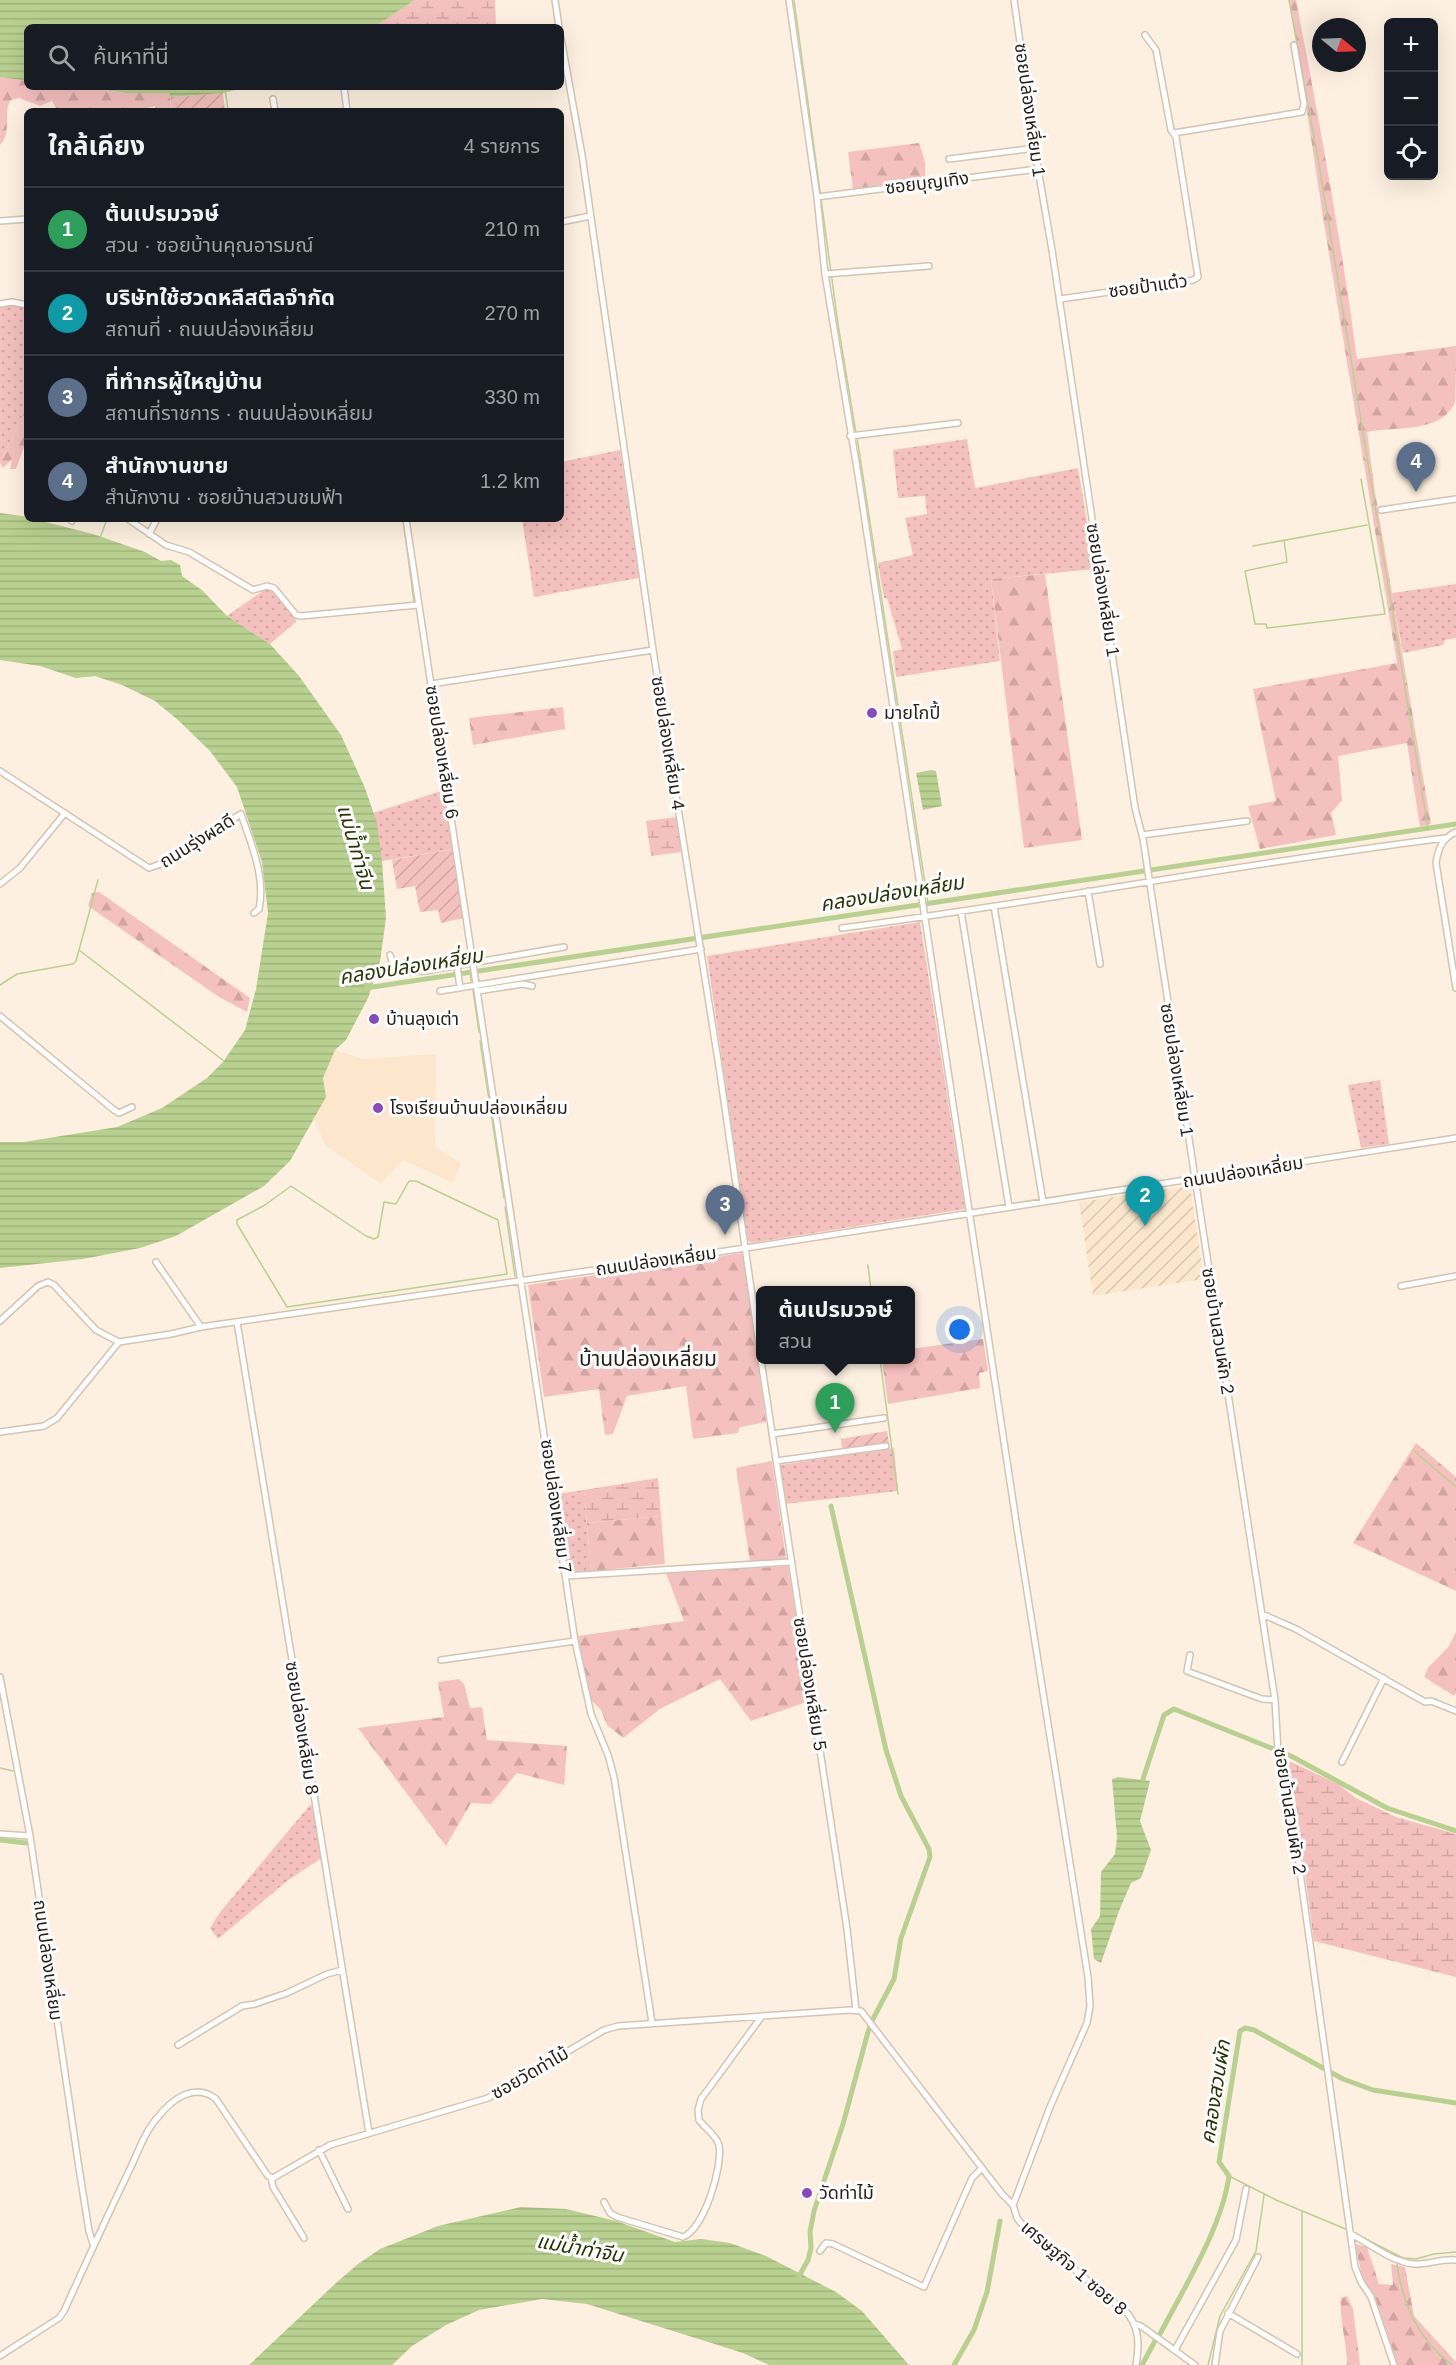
<!DOCTYPE html>
<html lang="th">
<meta charset="utf-8">
<style>
body{margin:0;font-family:Arial,"Noto Sans Thai",sans-serif;background:#242831;color:#f1f3f6}
.controls{position:absolute;right:18px;top:18px;display:grid;overflow:hidden;border-radius:9px;box-shadow:0 6px 24px #0002}
.controls button{width:54px;height:54px;display:grid;place-items:center;padding:0;border:0;border-bottom:2px solid #363941;background:#171b24;color:#f1f3f6;font:30px sans-serif}
.compass{position:absolute;left:1312px;top:18px;width:54px;height:54px;border-radius:50%;background:#171b24;box-shadow:0 6px 24px #0002;rotate:109deg}
.you{position:absolute;left:960px;top:1330px;width:21px;height:21px;margin:-15px;border:4px solid #fff;border-radius:50%;background:#1a73e8;box-shadow:0 0 0 9px #1a73e833}
.badge{display:grid;place-items:center;width:39px;height:39px;border-radius:50%;background:#0f766e;color:#fff;font-size:20px;font-weight:700}
.pin{position:absolute;translate:-50% -50px;filter:drop-shadow(0 2px 3px #0008)}
.pin::after{content:'';position:absolute;top:32px;width:21px;height:18px;background:inherit;clip-path:polygon(0 0,100% 0,50% 100%)}
.popup{position:absolute;left:756px;top:1286px;width:159px;height:78px;box-sizing:border-box;display:grid;place-content:center;border-radius:9px;background:#171b24;filter:drop-shadow(0 2px 4px #0005);font-size:20px;white-space:nowrap;color:#9ea1a6}
.popup b{font-size:22px;color:#f1f3f6}
.popup::after{content:'';position:absolute;left:50%;top:100%;margin-left:-12px;border:12px solid transparent;border-top-color:#171b24}
.list{margin:0;padding:0;list-style:none}
h2{display:flex;justify-content:space-between;align-items:center;height:78px;margin:0;padding:0 24px;font-size:26px}
h2 small{font-size:20px;font-weight:400;color:#9ea1a6}
.list li{display:grid;grid-template-columns:39px 1fr auto;gap:18px;align-items:center;box-sizing:border-box;height:84px;padding:0 24px;border-top:2px solid #363941}
.list b{display:block;font-size:22px;white-space:nowrap}
.list p{margin:0;font-size:20px;white-space:nowrap;color:#9ea1a6}
.list em{font-size:20px;font-style:normal;color:#9ea1a6}
.icon{flex:none;width:33px;height:33px;fill:none;stroke:currentColor;stroke-width:2;stroke-linecap:round;stroke-linejoin:round}
.map{position:relative;flex:none;width:1456px;height:2365px;overflow:hidden}
.search{position:absolute;background:#171b24;box-shadow:0 6px 24px #0002;left:24px;top:24px;width:540px;height:66px;display:flex;align-items:center;gap:15px;box-sizing:border-box;padding:0 21px;border-radius:9px;color:#9ea1a6;font-size:22px}
.panel{position:absolute;background:#171b24;box-shadow:0 6px 24px #0002;left:24px;top:108px;width:540px;height:414px;border-radius:9px}
.map>svg:first-child{display:block}
</style>
<div class="map">
<svg width="1456" height="2365" viewBox="0 0 1456 2365">
<defs>
<pattern id="industrial-furrows" width="10" height="10" patternUnits="userSpaceOnUse" patternTransform="scale(1.5)"><rect width="10" height="10" fill="#fce7cd"/><path d="M-1 1l2-2M0 10L10 0M9 11l2-2" fill="none" stroke="#d8c6af"/></pattern>
<pattern id="grass-dots" width="8" height="8" patternUnits="userSpaceOnUse" patternTransform="scale(1.5)"><rect width="8" height="8" fill="#f5c1be"/><path d="M2 2h.1M6 6h.1" fill="none" stroke="#d2a5a3" stroke-width="1.8" stroke-linecap="round"/></pattern>
<pattern id="forest-firs" width="22" height="20" patternUnits="userSpaceOnUse" patternTransform="scale(1.5)"><rect width="22" height="20" fill="#f5c1be"/><path d="M5 1l3.5 6h-7zM16 11l3.5 6h-7z" fill="#d2a5a3"/></pattern>
<pattern id="wetland-marsh" width="20" height="14" patternUnits="userSpaceOnUse" patternTransform="scale(1.5)"><rect width="20" height="14" fill="#f5c1be"/><path d="M1 5h8M5 5V1M11 12h8M15 12V8" fill="none" stroke="#d2a5a3"/></pattern>
<pattern id="garden-furrows" width="10" height="10" patternUnits="userSpaceOnUse" patternTransform="scale(1.5)"><rect width="10" height="10" fill="#f5c1be"/><path d="M-1 1l2-2M0 10L10 0M9 11l2-2" fill="none" stroke="#d2a5a3"/></pattern>
<pattern id="water-rules" width="6" height="5" patternUnits="userSpaceOnUse" patternTransform="scale(1.5)"><rect width="6" height="5" fill="#b9d190"/><path d="M0 2.5h6" fill="none" stroke="#9fb37b"/></pattern>
</defs>
<rect width="100%" height="100%" fill="#fdf0e0"/>
<path fill="#fce7cd" d="M335,1050L364,1059L436,1054L435,1147L461,1163L453,1183L403,1160L381,1184L325,1145L314,1118L326,1097L323,1078Z"/>
<path fill="url(#industrial-furrows)" d="M1190,1186L1204,1279L1093,1296L1079,1202Z"/>
<path fill="url(#grass-dots)" d="M15,303L27,308V406L0,463V306Z
M967,439L975,488L1078,468L1095,569L991,579L1000,661L896,677L893,651L902,649L887,598H884L878,563L913,555L905,518L927,514L925,496L898,498L893,450Z
M620,450L639,578L534,597L522,519H561V462Z
M1456,584V638L1445,640L1443,645L1403,653L1392,593Z
M267,588H271L295,617L296,622L270,644L227,616Z
M444,790L454,849L382,861L373,813Z
M920,922L965,1209L751,1243L748,1240L707,956Z
M1380,1080L1389,1144L1361,1148L1348,1085Z
M894,1448L898,1491L785,1504L780,1465Z
M584,1490L591,1571L569,1572L557,1494Z
M311,1804L323,1857L287,1881L218,1939L210,1928L221,1911Z"/>
<path fill="url(#forest-firs)" d="M1290,0H1296C1319,119 1341,239 1357,359L1456,346C1456,357 1456,394 1455,402C1442,434 1395,426 1367,432L1375,492L1431,824L1420,827L1407,743L1338,756L1342,800L1331,813L1336,835L1260,849L1248,806L1276,801L1253,689L1397,663L1323,217Z
M0,77L27,81V87H81L126,93H169L172,111H156L155,106L138,111H50L56,108L52,101L40,106L19,98L11,100C2,113 13,131 0,145Z
M919,143L925,162V180L853,189L848,152Z
M27,406V439L16,469H10L12,459L3,468L0,463Z
M1045,574L1082,840L1024,848L991,579Z
M563,707L565,729L473,745L469,718Z
M99,892L250,998L247,1012L219,997L88,906L92,893Z
M743,1253L766,1422L740,1427L738,1433L693,1439L686,1386L627,1396L613,1434L605,1435L599,1389L544,1397L528,1285Z
M983,1339L988,1371L979,1373L980,1388L888,1404L882,1360H910V1349Z
M1416,1443L1456,1477V1591L1353,1543Z
M772,1461L786,1559L750,1562L736,1468Z
M661,1516L665,1564L591,1571L587,1523Z
M788,1566L810,1701L751,1721L720,1679L660,1709L623,1738L607,1725L601,1710L591,1700L578,1636L684,1621L666,1573Z
M1456,1632V1693L1454,1696L1424,1677L1428,1668L1449,1646Z
M459,1679L464,1684L470,1708L482,1707L487,1740L567,1746L564,1785L517,1773L491,1804L471,1803L446,1846L358,1728L444,1717L438,1682Z
M1355,2244L1367,2247L1379,2284L1393,2285L1391,2264L1405,2267L1414,2316L1456,2362V2365H1398L1377,2303L1362,2276Z
M1347,2296L1353,2309L1360,2365H1347C1347,2342 1339,2321 1341,2298Z"/>
<path fill="url(#wetland-marsh)" d="M415,0H495L496,26L374,27Z
M677,817L681,852L651,856L646,821Z
M658,1478L661,1516L587,1523L584,1490Z
M1287,1760L1338,1784L1356,1798L1396,1817L1456,1834V1977L1314,1941L1293,1785Z"/>
<path fill="url(#garden-furrows)" d="M223,93L225,111H172L170,97Z
M454,849L464,918L441,923L438,910L420,912L415,886L397,889L392,860Z
M887,1431L889,1443L842,1450L841,1439Z"/>
<path fill="url(#water-rules)" d="M0,0H415L374,27H27V81L0,77Z
M82,87H247L223,93L170,97L169,93H126Z
M0,513L22,516L93,534L145,552L161,561L171,560L180,565L182,576L203,591L227,616L270,644L299,676L341,735L365,788L377,823L382,861L386,918L380,962L368,998L346,1040L335,1050L323,1078L326,1097L290,1161L264,1186L176,1236L140,1248L83,1259L0,1268V1142H24L117,1127L162,1108L207,1078L223,1062L245,1030L256,989L268,913L262,862L237,787L210,751L178,720L155,701L122,685L95,676L76,678L40,666L0,660Z
M931,770L936,771L942,806L923,810L916,773Z
M1118,1777L1150,1781L1140,1821L1151,1850L1141,1878L1131,1883L1119,1911L1101,1963L1094,1959L1091,1929L1100,1916L1101,1872L1115,1854L1117,1837L1112,1779Z
M521,2207L566,2209L616,2221L675,2242L701,2239L730,2243L766,2256L836,2292L862,2311L909,2365H769L743,2353L587,2304L542,2299L479,2310L446,2325L412,2346L392,2365H249L337,2282L358,2264L380,2249L438,2226Z"/>
<g fill="none" stroke-linecap="round" stroke-linejoin="round">
<path stroke="#b9d190" stroke-width="1.5" d="M794,0L838,324L856,433
M1289,0L1318,159L1428,828
M225,87L228,111
M857,437L928,903
M403,519L414,602
M100,538L107,519
M1284,540L1287,562L1245,571L1255,624H1266L1267,628L1385,614L1361,479
M1253,546L1367,525
M79,950L224,1061
M470,972L471,981
M0,985L17,974L73,964L76,961L98,880
M473,990L479,1032
M480,1041L504,1198
M409,1181H416L498,1220L507,1274L287,1307L237,1224V1220L265,1205L291,1186L366,1236L374,1239L378,1237L384,1202L396,1204Z
M505,1207L515,1277
M868,1265L871,1290
M880,1360L898,1494
M1413,1450L1456,1487
M0,1768L13,1771
M1229,2176L1276,2200L1348,2230
M1352,2232L1403,2258L1416,2259L1434,2254L1456,2252
M1397,2264C1402,2303 1419,2341 1452,2365
M1208,2365L1220,2316L1256,2251L1264,2195
M1302,2365V2211"/>
<path stroke="#b9d190" stroke-width="5" d="M366,988L1456,824
M1143,1779L1164,1715L1174,1709L1291,1756L1387,1808L1456,1831
M0,1840L26,1843
M798,2278L808,2260L811,2248L810,2232L814,2211L843,2124L868,2032L873,2019L894,1979L901,1938L930,1857L929,1849L901,1796L886,1750L831,1506
M1160,2334C1184,2288 1222,2227 1229,2176L1219,2162L1240,2031L1245,2028L1254,2030L1343,2079L1373,2090L1456,2103
M954,2365L974,2330L987,2292L1000,2221
M1142,2365L1155,2341"/>
<g stroke="#d3c4b0" stroke-width="8">
<path id="minor" d="M555,0L559,27
M789,0L817,197L825,274L859,481L1017,1528L1088,1977L1090,2006L1087,2023L1050,2107L1013,2205L1017,2218L1025,2228L1128,2314C1140,2330 1139,2346 1136,2365
M1014,0L1038,169L1052,250L1135,808L1143,839L1275,1700L1278,1752L1288,1786L1355,2267L1361,2282L1371,2297L1394,2365
M561,38L582,155L653,650L720,1073L760,1351
M344,87L347,111
M273,99L275,111
M1174,133L1302,112L1304,104L1294,45
M949,159L1035,148
M817,197L1038,169
M0,221L27,219
M561,222L590,216
M825,274L929,266
M1060,299L1193,280L1198,277L1176,137L1171,130L1156,50L1145,35
M0,304L12,302L27,305
M850,436L958,423
M1381,510L1456,499
M128,519L166,545L189,552L253,590L267,586L274,588L296,615L301,616L418,605
M406,519L575,1641L591,1714L608,1755L614,1777L652,2023
M72,521L73,519
M149,534L157,519
M431,684L653,650
M0,771L149,868L158,865L241,814C251,843 266,878 259,909L254,913
M1456,832C1442,838 1438,849 1436,863L1456,988
M1142,835L1247,821
M0,884L20,868L65,813
M1088,891L1100,964
M994,906L1043,1202
M961,911L1009,1207
M842,928C1044,902 1244,863 1445,838
M390,955L394,968L398,972L425,971L564,947
M457,965L460,988
M440,991L701,949
M478,991L523,984L532,986
M0,1016L114,1110L119,1113L132,1107
M156,1262L201,1327
M1401,1286L1456,1276
M0,1321L38,1286L48,1282L54,1285L96,1330L119,1342
M237,1322L369,2133
M761,1360L847,1929L856,2010
M0,1432L44,1426L57,1418L119,1342L171,1334L201,1327L746,1248L1456,1138
M772,1434L884,1418
M776,1461L886,1446
M566,1576L790,1562
M1262,1614L1296,1629L1425,1702L1431,1701L1456,1711
M1190,1655L1187,1671L1192,1673L1262,1699L1275,1700
M441,1660L575,1641
M0,1677L30,1836L79,2168L89,2231L93,2244
M1342,1762L1384,1678
M0,1834L30,1836
M178,2045L242,2006L255,2004L287,1993L327,1974L342,1970
M319,2150L348,2209
M271,2177L273,2187L304,2238
M604,2202L610,2213L617,2217L683,2237C704,2229 723,2167 719,2145C716,2135 705,2128 699,2120L698,2110L701,2099L762,2016
M1351,2234C1370,2244 1392,2262 1414,2264C1428,2265 1442,2258 1456,2260
M820,2251L826,2243L833,2244L924,2287L972,2178L982,2168
M1228,2313L1297,2354
M1135,2324L1141,2326L1195,2365
M1175,2350L1236,2240L1246,2189
M0,2356L59,2318L64,2311C86,2263 107,2216 130,2169C138,2152 145,2131 158,2117C172,2099 195,2082 216,2099L268,2176L273,2178L330,2145L488,2098L604,2030L618,2026L850,2010L861,2011L1002,2194L1013,2205
M1215,2365L1220,2331L1258,2257"/>
</g>
<use href="#minor" stroke="#fff" stroke-width="5"/>
</g>
<g fill="#8649bf" stroke="#fff" stroke-width="2">
<circle cx="872" cy="713" r="6"/>
<circle cx="374" cy="1019" r="6"/>
<circle cx="378" cy="1108" r="6"/>
<circle cx="807" cy="2193" r="6"/>
</g>
<g text-anchor="middle" stroke-width="6" stroke-linejoin="round" paint-order="stroke">
<g font-size="18" fill="#241e17" stroke="#fff">
<text transform="translate(1030 110) rotate(82)" y="6">ซอยปล่องเหลี่ยม 1</text>
<text transform="translate(927 183) rotate(-7)" y="6">ซอยบุญเทิง</text>
<text transform="translate(1148 286) rotate(-8)" y="6">ซอยป้าแต๋ว</text>
<text transform="translate(1103 590) rotate(81)" y="6">ซอยปล่องเหลี่ยม 1</text>
<text transform="translate(668 743) rotate(81)" y="6">ซอยปล่องเหลี่ยม 4</text>
<text transform="translate(442 752) rotate(81)" y="6">ซอยปล่องเหลี่ยม 6</text>
<text transform="translate(197 841) rotate(-32)" y="6">ถนนรุ่งผลดี</text>
<text transform="translate(1177 1070) rotate(81)" y="6">ซอยปล่องเหลี่ยม 1</text>
<text transform="translate(1243 1172) rotate(-9)" y="6">ถนนปล่องเหลี่ยม</text>
<text transform="translate(656 1261) rotate(-8)" y="6">ถนนปล่องเหลี่ยม</text>
<text transform="translate(1218 1331) rotate(81)" y="6">ซอยบ้านสวนผัก 2</text>
<text transform="translate(556 1506) rotate(82)" y="6">ซอยปล่องเหลี่ยม 7</text>
<text transform="translate(810 1684) rotate(81)" y="6">ซอยปล่องเหลี่ยม 5</text>
<text transform="translate(302 1728) rotate(81)" y="6">ซอยปล่องเหลี่ยม 8</text>
<text transform="translate(1290 1811) rotate(81)" y="6">ซอยบ้านสวนผัก 2</text>
<text transform="translate(48 1960) rotate(82)" y="6">ถนนปล่องเหลี่ยม</text>
<text transform="translate(530 2073) rotate(-30)" y="6">ซอยวัดท่าไม้</text>
<text transform="translate(1074 2268) rotate(41)" y="6">เศรษฐกิจ 1 ซอย 8</text>
</g>
<g font-size="18" fill="#241e17" stroke="#fff" text-anchor="start">
<text x="884" y="719">มายโกปี้</text>
<text x="386" y="1025">บ้านลุงเต่า</text>
<text x="390" y="1114">โรงเรียนบ้านปล่องเหลี่ยม</text>
<text x="819" y="2199">วัดท่าไม้</text>
</g>
<g font-size="20" font-style="italic" fill="#273504" stroke="#fff">
<text transform="translate(356 847) rotate(74)" y="7">แม่น้ำท่าจีน</text>
<text transform="translate(892 893) rotate(-9)" y="7">คลองปล่องเหลี่ยม</text>
<text transform="translate(411 966) rotate(-9)" y="7">คลองปล่องเหลี่ยม</text>
<text transform="translate(1215 2092) rotate(-81)" y="7">คลองสวนผัก</text>
<text transform="translate(580 2248) rotate(10)" y="7">แม่น้ำท่าจีน</text>
</g>
<g font-size="21" fill="#241e17" stroke="#fff">
<text x="648" y="1366">บ้านปล่องเหลี่ยม</text>
</g>
</g>
</svg>
<div class="controls">
<button>+</button>
<button>−</button>
<button><svg class="icon" aria-label="locate" viewBox="0 0 24 24"><circle cx="12" cy="12" r="6"/><path d="M12 2v4M12 18v4M2 12h4M18 12h4"/></svg></button>
</div>
<svg class="compass" viewBox="-18 -18 36 36"><path d="M0-13l5 13h-10z" fill="#e53935"/><path d="M0 13l5-13h-10z" fill="#9ea1a6"/></svg>
<div class="you"></div>
<div class="pin badge" style="left:835px;top:1433px;background:#2e9e5b">1</div>
<div class="popup"><b>ต้นเปรมวจษ์</b>สวน</div>
<div class="pin badge" style="left:1145px;top:1226px;background:#0f9aa8">2</div>
<div class="pin badge" style="left:725px;top:1235px;background:#5c6f8a">3</div>
<div class="pin badge" style="left:1416px;top:492px;background:#5c6f8a">4</div>
<div class="search"><svg class="icon" aria-label="search" viewBox="0 0 24 24"><circle cx="10" cy="10" r="6"/><path d="M15 15l6 6"/></svg>ค้นหาที่นี่</div>
<section class="panel">
<h2>ใกล้เคียง<small>4 รายการ</small></h2>
<ul class="list">
<li><span class="badge" style="background:#2e9e5b">1</span><div><b>ต้นเปรมวจษ์</b><p>สวน · ซอยบ้านคุณอารมณ์</p></div><em>210 m</em></li>
<li><span class="badge" style="background:#0f9aa8">2</span><div><b>บริษัทใช้ฮวดหลีสตีลจำกัด</b><p>สถานที่ · ถนนปล่องเหลี่ยม</p></div><em>270 m</em></li>
<li><span class="badge" style="background:#5c6f8a">3</span><div><b>ที่ทำกรผู้ใหญ่บ้าน</b><p>สถานที่ราชการ · ถนนปล่องเหลี่ยม</p></div><em>330 m</em></li>
<li><span class="badge" style="background:#5c6f8a">4</span><div><b>สำนักงานขาย</b><p>สำนักงาน · ซอยบ้านสวนชมฟ้า</p></div><em>1.2 km</em></li>
</ul>
</section>
</div>
